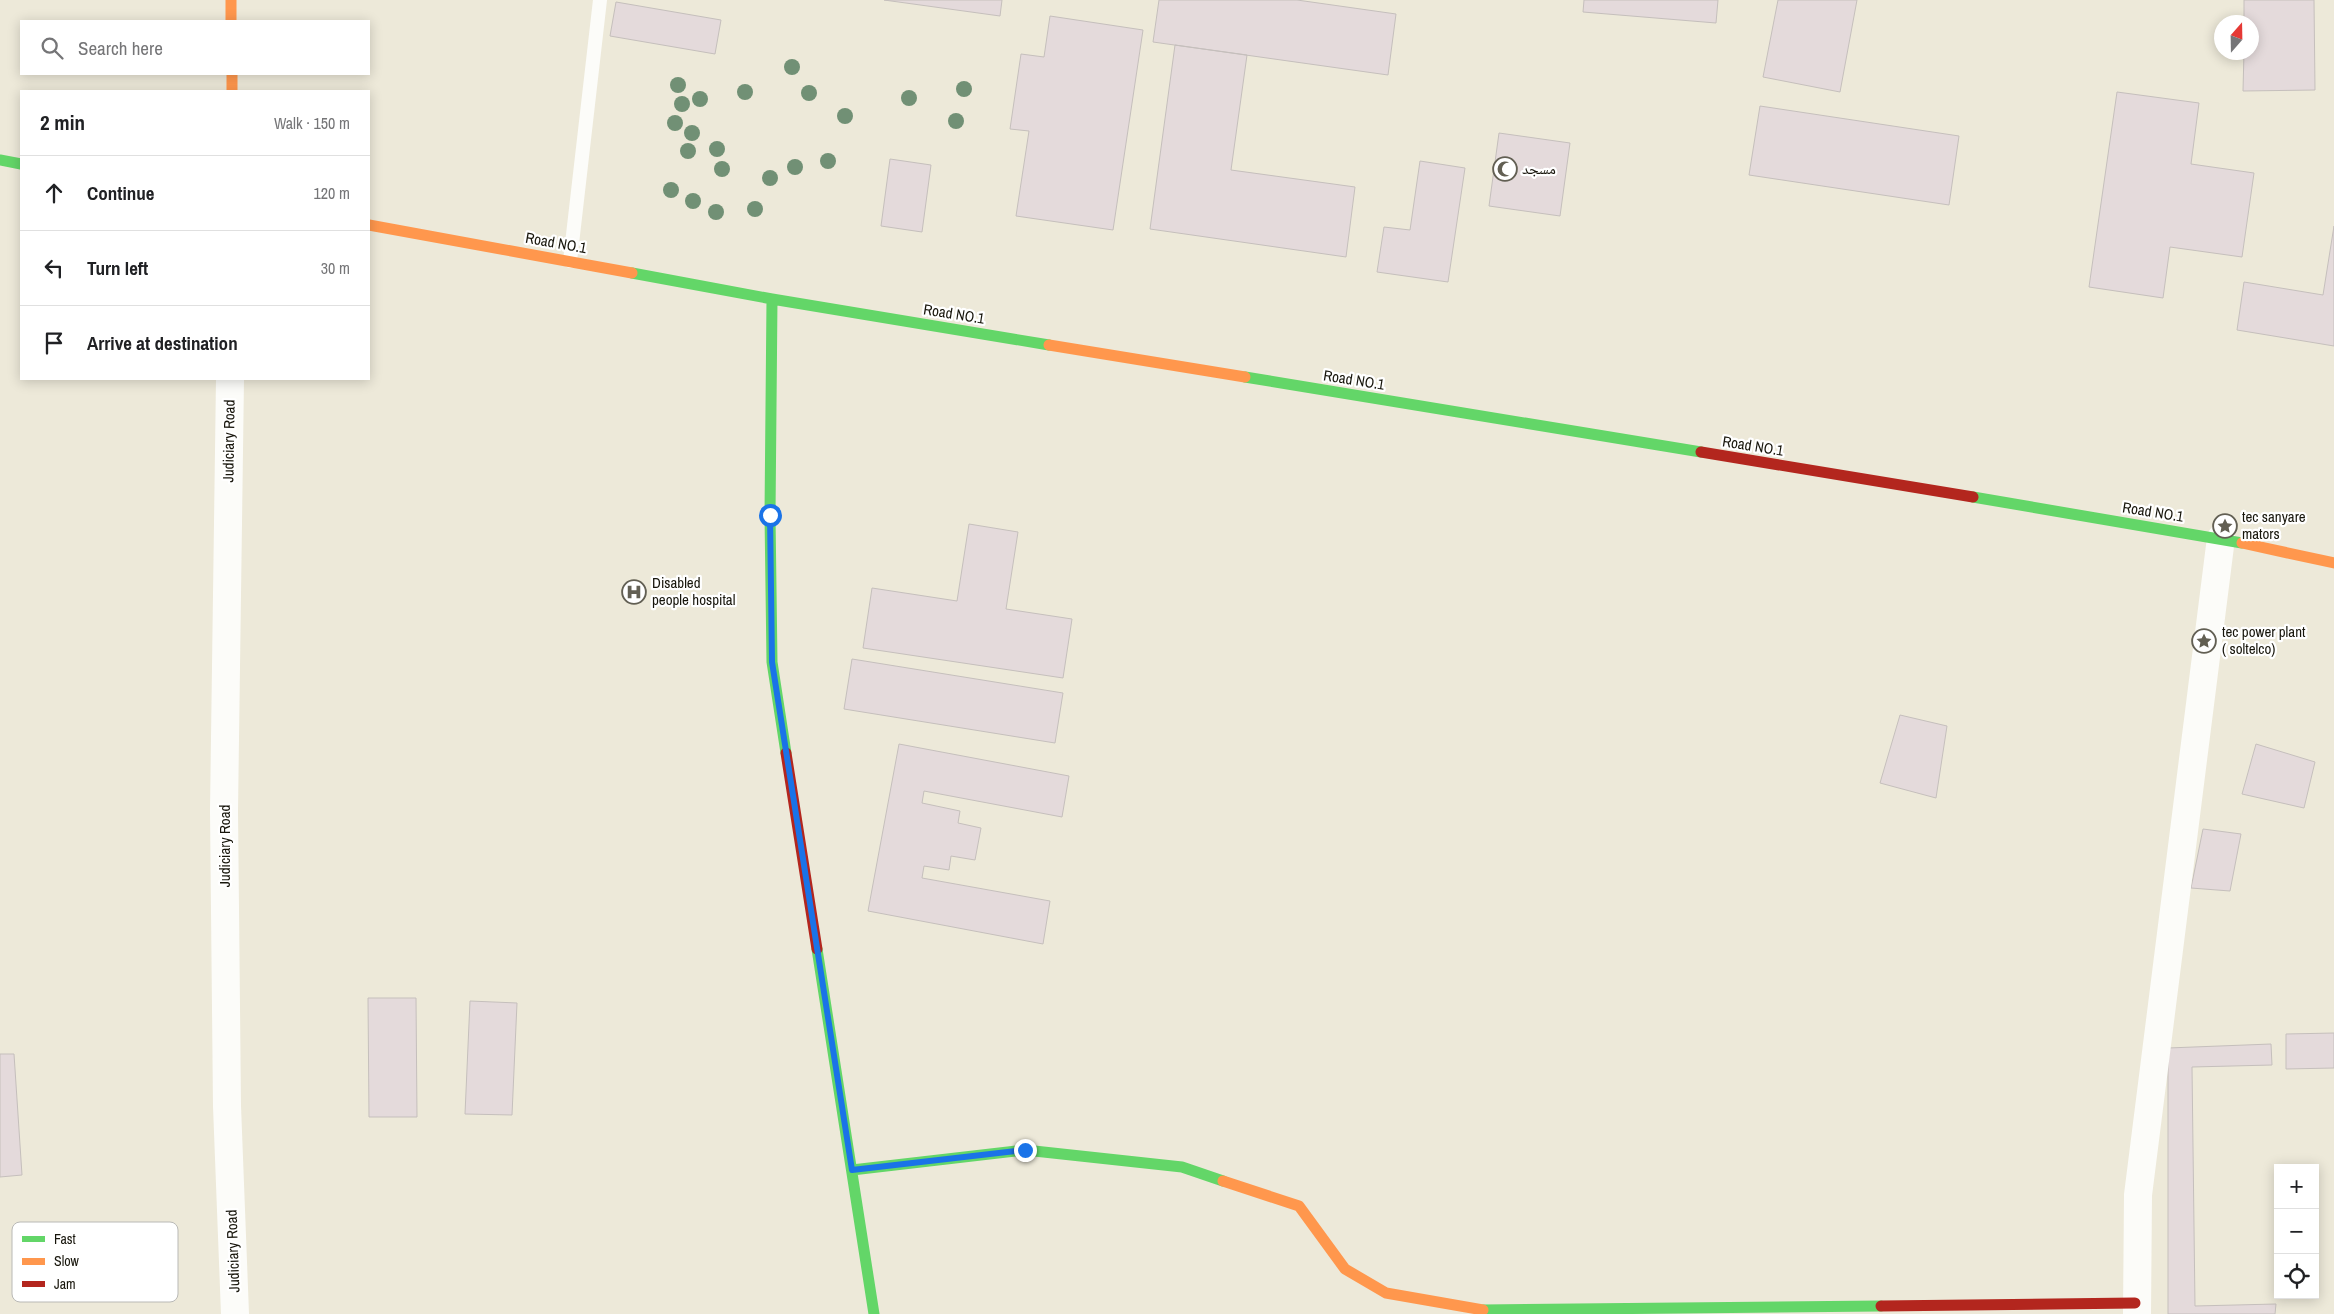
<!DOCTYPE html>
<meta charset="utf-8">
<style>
body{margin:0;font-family:"Archivo Narrow","Noto Naskh Arabic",sans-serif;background:#f2f2f2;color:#202124}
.controls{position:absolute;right:15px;bottom:15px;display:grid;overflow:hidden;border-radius:0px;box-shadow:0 2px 12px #0003}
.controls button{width:45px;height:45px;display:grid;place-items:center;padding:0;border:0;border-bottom:1px solid #e0e0e0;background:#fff;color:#202124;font:25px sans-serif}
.compass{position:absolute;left:2214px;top:15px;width:45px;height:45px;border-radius:50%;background:#fff;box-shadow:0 2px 12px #0003;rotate:20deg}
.stop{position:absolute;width:15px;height:15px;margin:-11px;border:4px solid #1a73e8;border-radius:50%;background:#fff}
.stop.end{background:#1a73e8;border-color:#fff;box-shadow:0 1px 5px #0008}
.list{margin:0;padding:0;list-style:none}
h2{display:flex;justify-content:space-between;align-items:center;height:65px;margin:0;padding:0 20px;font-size:21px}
h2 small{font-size:16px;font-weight:400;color:#757577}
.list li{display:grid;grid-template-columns:32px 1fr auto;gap:15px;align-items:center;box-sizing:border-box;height:75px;padding:0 20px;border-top:1px solid #e0e0e0}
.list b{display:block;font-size:19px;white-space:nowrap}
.list em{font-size:16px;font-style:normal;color:#757577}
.icon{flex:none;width:28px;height:28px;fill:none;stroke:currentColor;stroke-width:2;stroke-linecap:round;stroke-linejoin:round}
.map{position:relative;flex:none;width:2334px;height:1314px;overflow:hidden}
.search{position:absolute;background:#fff;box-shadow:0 2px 12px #0003;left:20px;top:20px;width:350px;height:55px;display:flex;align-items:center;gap:12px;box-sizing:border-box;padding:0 18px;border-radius:0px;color:#757577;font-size:19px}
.panel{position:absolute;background:#fff;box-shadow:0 2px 12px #0003;left:20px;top:90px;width:350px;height:290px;border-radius:0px}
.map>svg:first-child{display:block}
</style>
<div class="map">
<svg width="2334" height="1314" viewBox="0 0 2334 1314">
<rect width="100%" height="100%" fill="#ede9d9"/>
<path fill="#e4dadb" stroke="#c5bfbc" d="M884,0H1002L1000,16Z
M1159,0H1297L1396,14L1388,75L1153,42Z
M1584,0H1718L1716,23L1583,12Z
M1778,0H1857L1840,92L1763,77Z
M2244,0H2314L2315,90L2243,91L2244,52H2252V22H2244Z
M616,2L721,20L715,54L610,36Z
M1050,16L1143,30L1113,230L1016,216L1029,131L1010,129L1021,54L1044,57Z
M1175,45L1247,55L1231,170L1355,187L1346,257L1150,229Z
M2117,92L2199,103L2191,164L2254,173L2242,257L2170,247L2163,298L2089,287Z
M1760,106L1959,136L1949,205L1749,175Z
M1499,133L1570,143L1560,216L1489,206Z
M890,159L931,165L922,232L881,226Z
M1420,161L1465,168L1448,282L1377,272L1384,227L1410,230Z
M2334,226V346L2237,330L2244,282L2323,295Z
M969,524L1018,532L1006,609L1072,619L1063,678L863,648L872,588L957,601Z
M852,659L1063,693L1055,743L844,709Z
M1900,715L1947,726L1936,798L1880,783Z
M899,744L1069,776L1062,817L924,791L922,803L960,811L958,823L981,828L975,860L951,856L949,870L924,866L922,878L1050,901L1043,944L868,911Z
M2256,744L2315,762L2304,808L2242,794Z
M2203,829L2241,834L2230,891L2191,888Z
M368,998H416L417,1117H369Z
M470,1001L517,1003L512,1115L465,1114Z
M2334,1033V1068L2286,1069V1034Z
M2271,1044L2272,1065L2192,1067L2195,1306L2276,1304L2275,1314H2168V1048Z
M0,1054H14L22,1175L0,1177Z"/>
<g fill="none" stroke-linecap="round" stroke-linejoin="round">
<path stroke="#fcfcf9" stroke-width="14" d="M570,261L600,0"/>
<path stroke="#fcfcf9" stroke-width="28" d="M230,379L224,811L227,1106L235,1314
M2137,1314L2138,1195L2221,538"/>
<path stroke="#63d668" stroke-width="11" d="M0,160L21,164
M632,273L772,299L1049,345
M772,299L770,515L772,662L786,753
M1245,377L1701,452
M1973,497L2242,543
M817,949L874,1314
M852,1170L1025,1150L1182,1167L1223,1181
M1483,1310L1881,1306"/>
<path stroke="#ff974d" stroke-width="11" d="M231,0V21
M232,74V91
M369,225L632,273
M1049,345L1245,377
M2242,543L2334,563
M1223,1181L1299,1206L1345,1269L1386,1293L1483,1310"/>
<path stroke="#b3261e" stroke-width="11" d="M1701,452L1973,497
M786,753L817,949
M1881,1306L2135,1303"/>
</g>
<g fill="#719075">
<circle cx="792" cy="67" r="8"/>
<circle cx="678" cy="85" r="8"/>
<circle cx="964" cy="89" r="8"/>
<circle cx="745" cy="92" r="8"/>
<circle cx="809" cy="93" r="8"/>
<circle cx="909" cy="98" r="8"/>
<circle cx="700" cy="99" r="8"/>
<circle cx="682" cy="104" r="8"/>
<circle cx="845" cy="116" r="8"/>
<circle cx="956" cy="121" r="8"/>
<circle cx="675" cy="123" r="8"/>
<circle cx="692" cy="133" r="8"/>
<circle cx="717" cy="149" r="8"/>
<circle cx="688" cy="151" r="8"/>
<circle cx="828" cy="161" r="8"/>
<circle cx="795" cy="167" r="8"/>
<circle cx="722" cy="169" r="8"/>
<circle cx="770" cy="178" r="8"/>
<circle cx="671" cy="190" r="8"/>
<circle cx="693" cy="201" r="8"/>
<circle cx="755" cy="209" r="8"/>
<circle cx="716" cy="212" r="8"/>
</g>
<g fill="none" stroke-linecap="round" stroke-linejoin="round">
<path stroke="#1a73e8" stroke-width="6" d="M770,515L772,662L852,1170L1025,1150"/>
</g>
<defs>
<g id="mosque-ring" transform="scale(1.25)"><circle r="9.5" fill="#fff" stroke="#625f53" stroke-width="1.5"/><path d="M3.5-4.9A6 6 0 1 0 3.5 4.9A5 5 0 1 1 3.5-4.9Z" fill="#625f53"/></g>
<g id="sight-ring" transform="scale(1.25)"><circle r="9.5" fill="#fff" stroke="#625f53" stroke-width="1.5"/><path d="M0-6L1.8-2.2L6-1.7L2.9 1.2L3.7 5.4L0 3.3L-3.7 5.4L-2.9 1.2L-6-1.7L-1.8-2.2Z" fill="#625f53"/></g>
<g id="hospital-ring" transform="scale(1.25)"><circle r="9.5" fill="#fff" stroke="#625f53" stroke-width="1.5"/><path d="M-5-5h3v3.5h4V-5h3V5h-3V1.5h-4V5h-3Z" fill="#625f53"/></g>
</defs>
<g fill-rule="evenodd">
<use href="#mosque-ring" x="1505" y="169"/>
<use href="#sight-ring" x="2225" y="526"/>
<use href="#hospital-ring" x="634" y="592"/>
<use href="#sight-ring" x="2204" y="641"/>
</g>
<g text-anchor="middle" stroke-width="4.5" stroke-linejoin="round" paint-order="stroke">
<g font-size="15" fill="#17150b" stroke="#fff" text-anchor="start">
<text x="1522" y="174">مسجد</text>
<text x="2242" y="522">tec sanyare<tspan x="2242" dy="17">mators</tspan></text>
<text x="652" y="588">Disabled<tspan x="652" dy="17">people hospital</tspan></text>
<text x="2222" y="637">tec power plant<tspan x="2222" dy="17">( soltelco)</tspan></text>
</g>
<g font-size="15" fill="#17150b" stroke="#fff">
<text transform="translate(556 243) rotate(10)" y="5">Road NO.1</text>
<text transform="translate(954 314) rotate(9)" y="5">Road NO.1</text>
<text transform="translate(1354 380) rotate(9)" y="5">Road NO.1</text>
<text transform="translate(229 441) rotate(-89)" y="5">Judiciary Road</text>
<text transform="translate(1753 446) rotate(9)" y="5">Road NO.1</text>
<text transform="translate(2153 512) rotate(9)" y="5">Road NO.1</text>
<text transform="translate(225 846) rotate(-90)" y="5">Judiciary Road</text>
<text transform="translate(233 1251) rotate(-92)" y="5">Judiciary Road</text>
</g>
</g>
<rect x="12" y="1222" width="166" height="80" rx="8" fill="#fff" stroke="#b9b9b6" stroke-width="1"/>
<rect x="22" y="1236" width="23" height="6" fill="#63d668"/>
<rect x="22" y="1258" width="23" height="7" fill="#ff974d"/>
<rect x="22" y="1281" width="23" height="6" fill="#b3261e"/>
<g font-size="14" fill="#17150b">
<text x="54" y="1244">Fast</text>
<text x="54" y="1266">Slow</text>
<text x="54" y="1289">Jam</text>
</g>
</svg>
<div class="controls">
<button>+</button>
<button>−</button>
<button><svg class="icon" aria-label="locate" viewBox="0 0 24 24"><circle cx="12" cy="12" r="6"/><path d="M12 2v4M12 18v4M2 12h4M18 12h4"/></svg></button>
</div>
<svg class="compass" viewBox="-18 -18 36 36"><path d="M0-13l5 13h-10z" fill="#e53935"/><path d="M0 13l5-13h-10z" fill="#757577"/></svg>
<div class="stop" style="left:770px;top:515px"></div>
<div class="stop end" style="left:1025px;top:1150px"></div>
<div class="search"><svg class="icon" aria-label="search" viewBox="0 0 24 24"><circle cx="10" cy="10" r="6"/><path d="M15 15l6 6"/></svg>Search here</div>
<section class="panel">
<h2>2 min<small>Walk · 150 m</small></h2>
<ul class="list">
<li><svg class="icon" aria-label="ahead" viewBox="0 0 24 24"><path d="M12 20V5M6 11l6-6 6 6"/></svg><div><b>Continue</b></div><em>120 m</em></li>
<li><svg class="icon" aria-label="left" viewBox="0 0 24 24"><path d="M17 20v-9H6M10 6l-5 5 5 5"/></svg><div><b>Turn left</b></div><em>30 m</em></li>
<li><svg class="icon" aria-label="arrive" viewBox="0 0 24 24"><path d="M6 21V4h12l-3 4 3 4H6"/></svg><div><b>Arrive at destination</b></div></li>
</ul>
</section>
</div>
